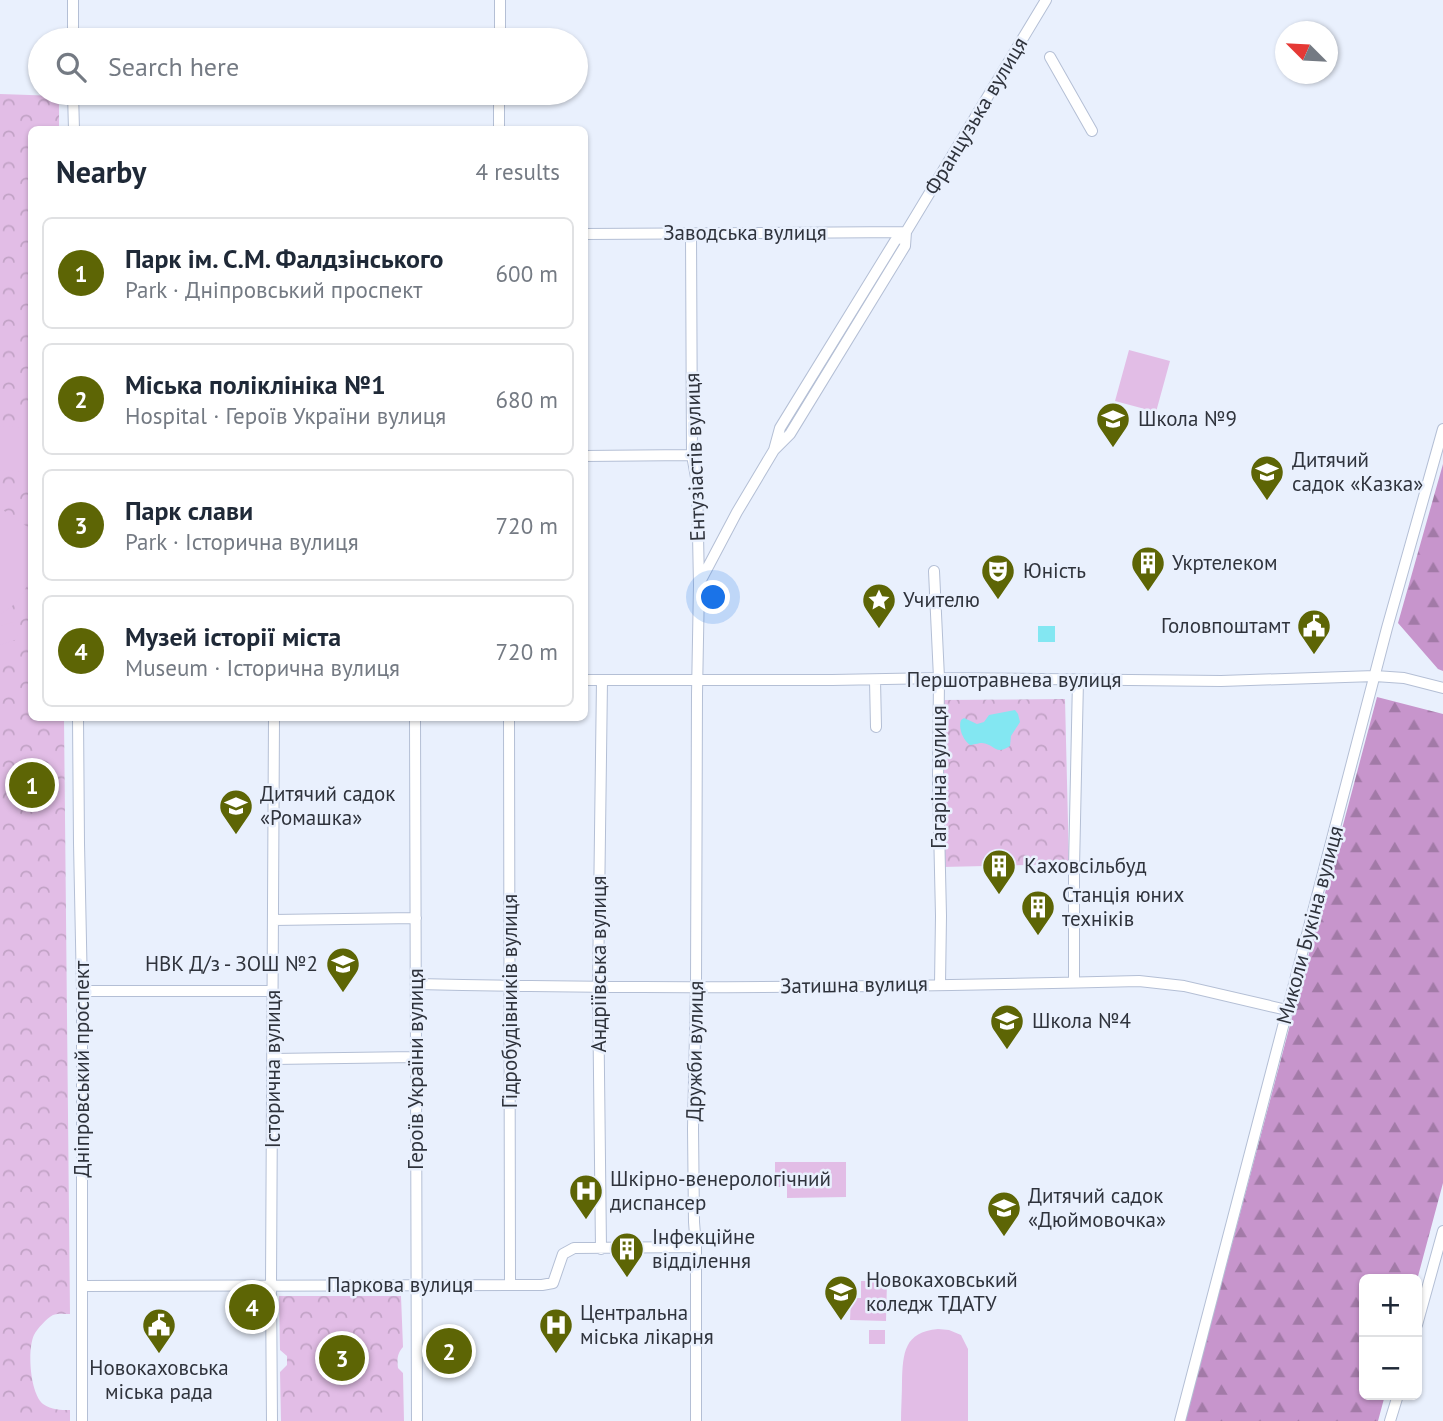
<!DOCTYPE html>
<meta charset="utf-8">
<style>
body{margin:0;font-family:"PT Sans",sans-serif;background:#f6f6f7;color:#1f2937}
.controls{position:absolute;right:21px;bottom:21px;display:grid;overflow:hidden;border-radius:10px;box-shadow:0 2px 5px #0004}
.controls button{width:63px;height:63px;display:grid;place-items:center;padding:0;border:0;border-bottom:2px solid #e0e1e3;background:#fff;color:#1f2937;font:35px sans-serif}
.compass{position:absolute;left:1275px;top:21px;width:63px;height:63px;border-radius:50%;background:#fff;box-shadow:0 2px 5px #0004;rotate:294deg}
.you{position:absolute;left:714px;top:598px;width:24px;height:24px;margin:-18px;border:5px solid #fff;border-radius:50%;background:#1a73e8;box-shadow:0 0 0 10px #1a73e833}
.badge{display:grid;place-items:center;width:46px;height:46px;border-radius:50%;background:#5d6505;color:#fff;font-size:23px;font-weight:700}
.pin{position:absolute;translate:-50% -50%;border:4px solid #fff;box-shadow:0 2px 7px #0006}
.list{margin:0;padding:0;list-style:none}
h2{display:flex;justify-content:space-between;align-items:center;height:91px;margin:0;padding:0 28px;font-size:30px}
h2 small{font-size:23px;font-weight:400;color:#747a83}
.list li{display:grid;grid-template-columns:46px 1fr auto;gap:21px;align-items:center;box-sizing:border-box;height:112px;margin:0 14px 14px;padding:0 14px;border:2px solid #e0e1e3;border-radius:10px}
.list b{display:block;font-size:26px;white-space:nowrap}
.list p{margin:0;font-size:23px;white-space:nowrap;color:#747a83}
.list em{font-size:23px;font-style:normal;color:#747a83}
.icon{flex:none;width:38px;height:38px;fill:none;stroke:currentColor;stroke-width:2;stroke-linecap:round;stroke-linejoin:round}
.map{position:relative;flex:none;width:1443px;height:1421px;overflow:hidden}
.search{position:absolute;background:#fff;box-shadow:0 2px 5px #0004;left:28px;top:28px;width:560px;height:77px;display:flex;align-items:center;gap:18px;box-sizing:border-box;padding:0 24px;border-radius:38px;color:#747a83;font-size:26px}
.panel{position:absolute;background:#fff;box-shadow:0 2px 5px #0004;left:28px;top:126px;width:560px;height:595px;border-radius:10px}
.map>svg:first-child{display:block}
</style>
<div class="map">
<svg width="1443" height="1421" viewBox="0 0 1443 1421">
<defs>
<pattern id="forest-firs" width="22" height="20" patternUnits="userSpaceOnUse" patternTransform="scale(1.75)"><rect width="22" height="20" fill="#c795cc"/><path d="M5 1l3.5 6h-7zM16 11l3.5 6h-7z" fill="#a27aa7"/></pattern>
<pattern id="park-crowns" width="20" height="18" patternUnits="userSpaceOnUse" patternTransform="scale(1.75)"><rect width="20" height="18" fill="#e2bde6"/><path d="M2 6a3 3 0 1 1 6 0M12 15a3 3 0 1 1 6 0" fill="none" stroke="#c2a3c6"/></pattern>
</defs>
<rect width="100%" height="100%" fill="#e9f0fd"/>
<path fill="url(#forest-firs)" d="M1443,464V671L1438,669L1398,623Z
M1377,697L1443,714V1183L1417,1280L1364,1279V1395H1385L1378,1421H1185Z"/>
<path fill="url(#park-crowns)" d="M0,94L59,96V129L32,130V718H64L70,1314C65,1314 58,1313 53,1315C47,1318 37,1329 34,1335C27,1350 30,1393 43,1404C52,1410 60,1410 70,1410V1421H0Z
M1065,699L1069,864L942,867V700Z
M279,1296H401L403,1347C397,1354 397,1359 398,1368L403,1373L404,1421H281L280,1372L287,1365V1356L280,1350Z"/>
<path fill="#e2bde6" d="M1129,350L1170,361L1156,412L1115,401Z
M0,426L31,428V472L0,470Z
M0,508L32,530L31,534L27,542C37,570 28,600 0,614Z
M13,622L18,639L0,645V626Z
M775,1162H846V1197L787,1198V1187H775Z
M861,1281H887L886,1321L850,1320L851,1298H861Z
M938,1329L949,1330L961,1335L968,1349V1421H901C901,1408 902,1395 902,1381C903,1353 904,1332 938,1329Z
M869,1330H885V1344H869Z"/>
<path fill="#83e7f2" d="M1038,626H1055V642H1038Z
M1015,710L1018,714L1020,722L1011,736L1010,746C995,756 995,744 982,743C979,743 972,745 970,745C963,740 958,728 961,720L964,718L977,724L984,722L989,715Z"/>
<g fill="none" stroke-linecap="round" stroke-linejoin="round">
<g stroke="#b4bfd5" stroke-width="12">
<path id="minor" d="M73,0V40
M500,40V0
M1050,57L1092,131
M73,93L74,130
M499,130V93
M584,234L906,232
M691,234L692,455L697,483L699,585L697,694L696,986L693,1129L694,1222L696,1247V1421
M774,450L780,428L895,241L906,232L1046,0
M584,456L692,455
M934,571L939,678L938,782L941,916L940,984
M700,582L737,512L774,450L790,434L905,246L906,232
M584,680H832L939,678L1221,681L1375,676L1404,678L1443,688
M875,680L876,727
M78,718L79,843L82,991V1421
M415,718L417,1421
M509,718L510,1284
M273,920L416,918
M1074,982V868L1078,680
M417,984C657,990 899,987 1139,981L1184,986L1287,1010
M82,991H273
M273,1059L416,1057
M601,1249L598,986L602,680
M82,1286L542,1285L553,1283L563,1254L574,1248L696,1247
M1417,1325L1443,1231
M272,1421L271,1285L274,718
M1180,1421L1387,628L1443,429
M1390,1421L1398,1395"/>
</g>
<use href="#minor" stroke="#fff" stroke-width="10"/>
</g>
<defs>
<g id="school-pin" transform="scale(1.75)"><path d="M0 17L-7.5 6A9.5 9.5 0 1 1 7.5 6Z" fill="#5d6505" stroke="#e9f0fd"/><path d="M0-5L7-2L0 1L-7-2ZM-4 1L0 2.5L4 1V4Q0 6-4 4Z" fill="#fff"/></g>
<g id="building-pin" transform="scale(1.75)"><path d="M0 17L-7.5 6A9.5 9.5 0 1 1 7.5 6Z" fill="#5d6505" stroke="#e9f0fd"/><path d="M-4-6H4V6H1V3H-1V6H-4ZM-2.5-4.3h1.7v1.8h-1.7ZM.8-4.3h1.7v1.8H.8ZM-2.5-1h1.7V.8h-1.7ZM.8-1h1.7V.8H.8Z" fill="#fff"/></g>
<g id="theatre-pin" transform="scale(1.75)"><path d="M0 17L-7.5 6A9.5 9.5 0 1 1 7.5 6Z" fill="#5d6505" stroke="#e9f0fd"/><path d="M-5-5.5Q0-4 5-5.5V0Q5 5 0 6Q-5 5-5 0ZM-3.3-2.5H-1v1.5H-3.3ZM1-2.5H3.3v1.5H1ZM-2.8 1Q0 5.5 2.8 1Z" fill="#fff"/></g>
<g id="sight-pin" transform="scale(1.75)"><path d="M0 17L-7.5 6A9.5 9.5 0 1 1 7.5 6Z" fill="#5d6505" stroke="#e9f0fd"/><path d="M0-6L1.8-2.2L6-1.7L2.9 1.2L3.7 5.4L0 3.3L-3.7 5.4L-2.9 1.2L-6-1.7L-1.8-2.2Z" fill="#fff"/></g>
<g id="civic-pin" transform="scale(1.75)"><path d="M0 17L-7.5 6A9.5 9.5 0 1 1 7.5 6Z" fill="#5d6505" stroke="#e9f0fd"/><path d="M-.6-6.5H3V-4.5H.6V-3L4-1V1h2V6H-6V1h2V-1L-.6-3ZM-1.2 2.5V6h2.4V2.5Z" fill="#fff"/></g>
<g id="hospital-pin" transform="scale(1.75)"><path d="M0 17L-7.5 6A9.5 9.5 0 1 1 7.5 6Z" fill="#5d6505" stroke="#e9f0fd"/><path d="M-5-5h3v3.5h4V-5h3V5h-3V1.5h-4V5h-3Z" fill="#fff"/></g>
<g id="university-pin" transform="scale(1.75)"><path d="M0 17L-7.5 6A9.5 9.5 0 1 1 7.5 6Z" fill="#5d6505" stroke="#e9f0fd"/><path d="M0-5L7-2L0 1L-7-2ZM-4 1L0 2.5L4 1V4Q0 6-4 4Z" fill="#fff"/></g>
</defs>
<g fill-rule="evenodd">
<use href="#school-pin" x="1113" y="419"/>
<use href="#school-pin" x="1267" y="472"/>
<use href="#building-pin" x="1148" y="563"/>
<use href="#theatre-pin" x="998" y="571"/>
<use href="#sight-pin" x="879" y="600"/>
<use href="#civic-pin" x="1314" y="626"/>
<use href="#school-pin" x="236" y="806"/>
<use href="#building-pin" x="999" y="866"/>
<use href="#building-pin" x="1038" y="907"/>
<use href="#school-pin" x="343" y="964"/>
<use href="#school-pin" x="1007" y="1021"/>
<use href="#hospital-pin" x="586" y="1191"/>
<use href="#school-pin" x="1004" y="1208"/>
<use href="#building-pin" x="627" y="1249"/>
<use href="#university-pin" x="841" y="1292"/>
<use href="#civic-pin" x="159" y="1325"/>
<use href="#hospital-pin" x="556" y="1325"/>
</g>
<g text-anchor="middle" stroke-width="5" stroke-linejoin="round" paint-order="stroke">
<g font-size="21" fill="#2f333c" stroke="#e9f0fd">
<text transform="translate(976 116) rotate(-59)" y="7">Французька вулиця</text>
<text x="745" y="240">Заводська вулиця</text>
<text transform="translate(695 457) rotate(-92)" y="7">Ентузіастів вулиця</text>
<text x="1014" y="687">Першотравнева вулиця</text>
<text transform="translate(939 777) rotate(-90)" y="7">Гагаріна вулиця</text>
<text transform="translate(1310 925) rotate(-75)" y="7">Миколи Букіна вулиця</text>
<text transform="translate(599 964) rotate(-90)" y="7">Андріївська вулиця</text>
<text transform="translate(854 985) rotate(-1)" y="7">Затишна вулиця</text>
<text transform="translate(510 1001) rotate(-90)" y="7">Гідробудівників вулиця</text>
<text transform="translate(695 1051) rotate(-89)" y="7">Дружби вулиця</text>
<text transform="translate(82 1069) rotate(-90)" y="7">Дніпровський проспект</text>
<text transform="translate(273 1069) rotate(-90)" y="7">Історична вулиця</text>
<text transform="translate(416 1069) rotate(-90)" y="7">Героїв України вулиця</text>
<text x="400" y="1292">Паркова вулиця</text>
</g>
<g font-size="21" fill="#2f333c" stroke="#e9f0fd" text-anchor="start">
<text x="1138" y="426">Школа №9</text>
<text x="1292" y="467">Дитячий<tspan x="1292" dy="24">садок «Казка»</tspan></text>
<text x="1172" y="570">Укртелеком</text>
<text x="1023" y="578">Юність</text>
<text x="903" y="607">Учителю</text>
<text x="1290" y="633" text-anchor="end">Головпоштамт</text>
<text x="260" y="801">Дитячий садок<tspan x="260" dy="24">«Ромашка»</tspan></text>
<text x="1024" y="873">Каховсільбуд</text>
<text x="1062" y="902">Станція юних<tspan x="1062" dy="24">техніків</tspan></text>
<text x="318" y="971" text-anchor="end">НВК Д/з - ЗОШ №2</text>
<text x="1032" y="1028">Школа №4</text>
<text x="610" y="1186">Шкірно-венерологічний<tspan x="610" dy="24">диспансер</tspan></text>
<text x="1028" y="1203">Дитячий садок<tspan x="1028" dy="24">«Дюймовочка»</tspan></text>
<text x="652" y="1244">Інфекційне<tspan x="652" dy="24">відділення</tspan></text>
<text x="866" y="1287">Новокаховський<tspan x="866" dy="24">коледж ТДАТУ</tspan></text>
<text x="580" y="1320">Центральна<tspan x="580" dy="24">міська лікарня</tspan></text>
<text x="159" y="1375" text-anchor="middle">Новокаховська<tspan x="159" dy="24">міська рада</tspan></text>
</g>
</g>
</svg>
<div class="controls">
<button>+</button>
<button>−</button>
</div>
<svg class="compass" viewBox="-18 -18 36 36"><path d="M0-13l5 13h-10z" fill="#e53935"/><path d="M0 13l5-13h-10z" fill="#747a83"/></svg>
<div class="you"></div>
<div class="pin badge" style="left:32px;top:785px">1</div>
<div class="pin badge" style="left:449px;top:1351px">2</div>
<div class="pin badge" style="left:342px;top:1358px">3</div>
<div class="pin badge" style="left:252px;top:1307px">4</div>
<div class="search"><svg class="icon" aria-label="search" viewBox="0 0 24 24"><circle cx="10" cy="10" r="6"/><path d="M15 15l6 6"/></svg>Search here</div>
<section class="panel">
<h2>Nearby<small>4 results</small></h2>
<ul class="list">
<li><span class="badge">1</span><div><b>Парк ім. С.М. Фалдзінського</b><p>Park · Дніпровський проспект</p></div><em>600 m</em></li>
<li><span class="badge">2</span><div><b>Міська поліклініка №1</b><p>Hospital · Героїв України вулиця</p></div><em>680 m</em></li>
<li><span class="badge">3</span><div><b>Парк слави</b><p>Park · Історична вулиця</p></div><em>720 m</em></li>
<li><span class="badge">4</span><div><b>Музей історії міста</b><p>Museum · Історична вулиця</p></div><em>720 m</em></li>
</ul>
</section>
</div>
